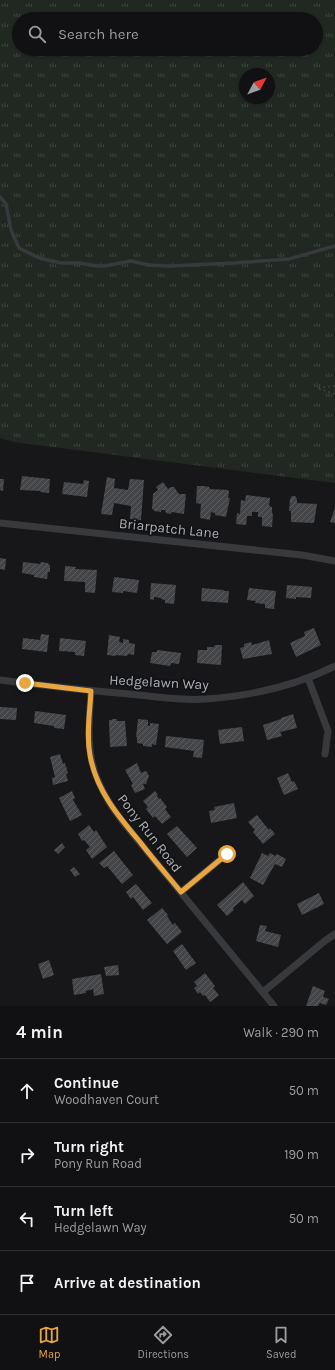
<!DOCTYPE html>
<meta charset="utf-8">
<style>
body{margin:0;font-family:Karla,sans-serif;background:#1a1a1c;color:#f1f3f6}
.compass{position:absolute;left:239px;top:68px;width:36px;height:36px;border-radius:50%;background:#111113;box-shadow:0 1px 3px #0004;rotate:49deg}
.stop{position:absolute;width:12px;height:12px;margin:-9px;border:3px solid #e8a540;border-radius:50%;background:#fff}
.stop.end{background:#e8a540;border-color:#fff;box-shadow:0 1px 4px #0008}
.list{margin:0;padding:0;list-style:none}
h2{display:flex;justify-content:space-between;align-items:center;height:52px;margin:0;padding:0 16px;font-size:17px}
h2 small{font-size:13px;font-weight:400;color:#9c9da0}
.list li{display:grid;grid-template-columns:26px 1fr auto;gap:12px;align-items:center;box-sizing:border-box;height:64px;padding:0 16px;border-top:1px solid #303133}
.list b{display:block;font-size:15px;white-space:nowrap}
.list p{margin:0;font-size:13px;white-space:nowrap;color:#9c9da0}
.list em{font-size:13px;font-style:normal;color:#9c9da0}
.icon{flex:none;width:22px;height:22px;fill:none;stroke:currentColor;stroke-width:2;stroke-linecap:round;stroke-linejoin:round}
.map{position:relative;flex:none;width:335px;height:1006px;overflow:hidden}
.search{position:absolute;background:#111113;box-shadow:0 1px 3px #0004;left:12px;right:12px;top:12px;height:44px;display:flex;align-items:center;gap:10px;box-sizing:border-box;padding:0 14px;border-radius:22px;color:#9c9da0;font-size:15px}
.sheet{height:308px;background:#111113}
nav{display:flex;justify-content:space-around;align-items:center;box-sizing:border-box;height:56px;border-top:1px solid #303133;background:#111113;font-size:11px;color:#9c9da0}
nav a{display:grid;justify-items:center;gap:2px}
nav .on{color:#e8a540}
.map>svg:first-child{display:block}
</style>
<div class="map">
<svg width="335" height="1006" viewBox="0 0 335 1006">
<defs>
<pattern id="grass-tufts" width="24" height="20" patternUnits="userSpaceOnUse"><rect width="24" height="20" fill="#212822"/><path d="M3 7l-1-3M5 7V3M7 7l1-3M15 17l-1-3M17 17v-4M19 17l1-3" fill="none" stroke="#3f4540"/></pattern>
<pattern id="building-hatch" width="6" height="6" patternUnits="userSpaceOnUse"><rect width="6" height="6" fill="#444549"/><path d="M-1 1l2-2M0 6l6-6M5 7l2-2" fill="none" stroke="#5c5d61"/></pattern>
</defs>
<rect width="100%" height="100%" fill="#171719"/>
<path fill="url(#grass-tufts)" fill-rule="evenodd" d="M0,0H335V483L14,442L0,438ZM19,19H316V49H19ZM245,74H269V98H245Z"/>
<path fill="url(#building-hatch)" d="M22,476L50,479L49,493L40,492L41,491L20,490Z
M107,477L115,479L114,488L128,490L130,479L144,480L141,520L130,519L131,506L114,503L112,515L101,514Z
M0,479H4L3,491L0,490Z
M84,480L89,481L87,497L62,494L64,482L83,484Z
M163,482L168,489L171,487H174L179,494H186L184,514L172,512L170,514L166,513L165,510H161V512L154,511V510L152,509L153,494L158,490L156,487Z
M197,486H204L209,487L210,489L228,490L229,492L228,498H230L226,517L215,515V513L211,512L210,520L200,518L201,504L196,503Z
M246,495L270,498L269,506L272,507V513L273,514L272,527L262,526V517H258V512H252V516H247L246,525L236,524L237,513L240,514L241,500L245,501Z
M292,496H295L297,499V503L317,504L314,523L291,522V511H289L290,499Z
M335,508V523L330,522Z
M0,558L6,559L5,570L0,569Z
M23,562L40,564L41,562L48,563L49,565H50V572H48L47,579L34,577V575L22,573Z
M65,566L76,567L75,569L97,570L95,593L85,592V582L64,581Z
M114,577L139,580L137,593L123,591V593L112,592Z
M151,583L176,585L174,604L165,603V600L161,599V598L154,597V600L150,599Z
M287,585L312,587L311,598L296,597V599L286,598Z
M202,588L224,590V591H229L228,603L201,601Z
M249,588L276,591L274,609L265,608V604L255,603L256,601L247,600Z
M314,628L321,645L296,657L290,643L305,636L304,632Z
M41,634L49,635L47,652L22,649L23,638L40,640Z
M109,635L120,637L119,642L123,643V639L129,640V643L135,644L134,655L128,654L127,656L116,655V656L107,655Z
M60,638L86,641L84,656L75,655V652L59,651Z
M269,640L272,654L243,659L240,648L244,647V644L251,642L252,645Z
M215,645H222L221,665L197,663L198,650H207V647H214Z
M157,650L181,653L179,664L171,663L170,666L150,663L152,652H157Z
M0,707L17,708L16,720L0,719Z
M35,711L66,715L64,729L54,728V726L34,723Z
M293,714L297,728L280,732L282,736L267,740L263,725L281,719V718Z
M112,719H117V721H125L127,746L110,747L109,720H112Z
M138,719L148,720V726H150V723L159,724L156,745L152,744V747L143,746V744L137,743V737H136Z
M242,727L244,741L220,744L218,730Z
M166,736L204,740L202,758L193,757L194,751L165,747Z
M60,754L63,764L65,763L68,773L66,774L68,781L53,785L52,778L55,777L50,757Z
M137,763L141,773L145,771L147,772L149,776L146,784H143L145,789L135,793L131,785L133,784L125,770Z
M288,773L292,782L294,781L298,789L284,795L277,778Z
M72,791L75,798L73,800L82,815L70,821L59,798Z
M155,791L158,795L157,796L159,799L160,798L167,807L165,809L171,817L162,824L155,816L153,818L146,809L148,807L143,801Z
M234,803L237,818L211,823L209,811L215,810L214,807Z
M257,815L269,830L270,828L275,834L263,844L253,832L255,830L248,822Z
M89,825L94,832L96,830L107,847L92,859L86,850L90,847L84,840L82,841L78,834Z
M177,826L197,848L187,857L167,834Z
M62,843L65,847L58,854L54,850Z
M114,851L133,875L122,884L107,866L104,868L99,863Z
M262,853L268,856L270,853L275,856L277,854L286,859L282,867L275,864L263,885L250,878Z
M74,867L80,874L75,877L70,870Z
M243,882L254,896L245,904L242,900L233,908L234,910L227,916L217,905Z
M136,884L152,903L143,910L133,897L131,899L126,892Z
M319,893L324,904L302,915L297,904Z
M162,908L168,915L167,916L173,925L175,923L182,932L167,944L147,920Z
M260,925L267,926L265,931L281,935L278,947L256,941Z
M182,944L196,963L186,970L173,951Z
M49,960L54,975L43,979L38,964Z
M118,965L119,975L106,976L104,967Z
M205,973L215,986L213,988L219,995L210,1002L205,995L203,996L200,992L198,994L194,988L197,986L194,982Z
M101,974L104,994L94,996L93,989L86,991V993L74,995L72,979Z
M313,986L325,991L323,997L329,999L326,1005L320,1003L318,1006H306Z"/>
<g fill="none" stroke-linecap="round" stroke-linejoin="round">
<path stroke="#3e4044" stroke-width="1.5" stroke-dasharray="2 3" stroke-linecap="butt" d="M335,386L317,388L335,394"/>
<path stroke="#38393d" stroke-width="3.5" d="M0,197L6,204L11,230L19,248L39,258L61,263H79L96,266H105L131,261L149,265L170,266L234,263L289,259L335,246"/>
<path stroke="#38393d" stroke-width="7" d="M0,523L302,555L335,561
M308,678L328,731L325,754
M0,680C46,686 93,691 139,695C161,697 184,701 206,699C251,696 295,686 335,666
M91,691C87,749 86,774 123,822L274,1006
M181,892L227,854
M263,992L326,940L335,934"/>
</g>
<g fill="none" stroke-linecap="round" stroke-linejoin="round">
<path stroke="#e8a540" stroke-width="5" d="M25,683L91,691C90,712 86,734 90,755C96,790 118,816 140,842C153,859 167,875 181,892L227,854"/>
</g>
<g text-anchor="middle" stroke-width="3.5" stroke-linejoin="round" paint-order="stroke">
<g font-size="14" fill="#aaafb8" stroke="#121214">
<text transform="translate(169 528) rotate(6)" y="5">Briarpatch Lane</text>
<text transform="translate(159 682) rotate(3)" y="5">Hedgelawn Way</text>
<text transform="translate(150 833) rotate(52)" y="5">Pony Run Road</text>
</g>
</g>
</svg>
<svg class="compass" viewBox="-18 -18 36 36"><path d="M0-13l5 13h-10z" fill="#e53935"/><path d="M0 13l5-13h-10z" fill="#9c9da0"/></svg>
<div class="stop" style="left:227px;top:854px"></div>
<div class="stop end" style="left:25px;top:683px"></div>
<div class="search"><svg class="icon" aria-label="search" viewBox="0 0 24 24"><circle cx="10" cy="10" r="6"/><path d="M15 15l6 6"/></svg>Search here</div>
</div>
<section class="sheet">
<h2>4 min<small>Walk · 290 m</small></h2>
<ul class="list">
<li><svg class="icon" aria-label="ahead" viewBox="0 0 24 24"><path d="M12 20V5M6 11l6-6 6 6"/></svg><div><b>Continue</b><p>Woodhaven Court</p></div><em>50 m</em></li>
<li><svg class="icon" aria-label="right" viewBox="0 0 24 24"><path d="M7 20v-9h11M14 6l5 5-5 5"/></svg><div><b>Turn right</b><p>Pony Run Road</p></div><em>190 m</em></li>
<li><svg class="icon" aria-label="left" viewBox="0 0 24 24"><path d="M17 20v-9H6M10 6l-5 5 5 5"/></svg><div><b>Turn left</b><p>Hedgelawn Way</p></div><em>50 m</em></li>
<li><svg class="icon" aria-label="arrive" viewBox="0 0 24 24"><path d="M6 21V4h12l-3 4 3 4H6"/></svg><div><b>Arrive at destination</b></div></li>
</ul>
</section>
<nav>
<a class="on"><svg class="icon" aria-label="map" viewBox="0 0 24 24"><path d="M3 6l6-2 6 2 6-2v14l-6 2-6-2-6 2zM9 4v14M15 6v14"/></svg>Map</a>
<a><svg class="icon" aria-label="directions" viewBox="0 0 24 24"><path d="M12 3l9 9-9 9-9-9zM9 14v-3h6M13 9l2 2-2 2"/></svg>Directions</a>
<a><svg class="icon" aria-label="saved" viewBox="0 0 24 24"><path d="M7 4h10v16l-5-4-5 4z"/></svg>Saved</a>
</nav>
